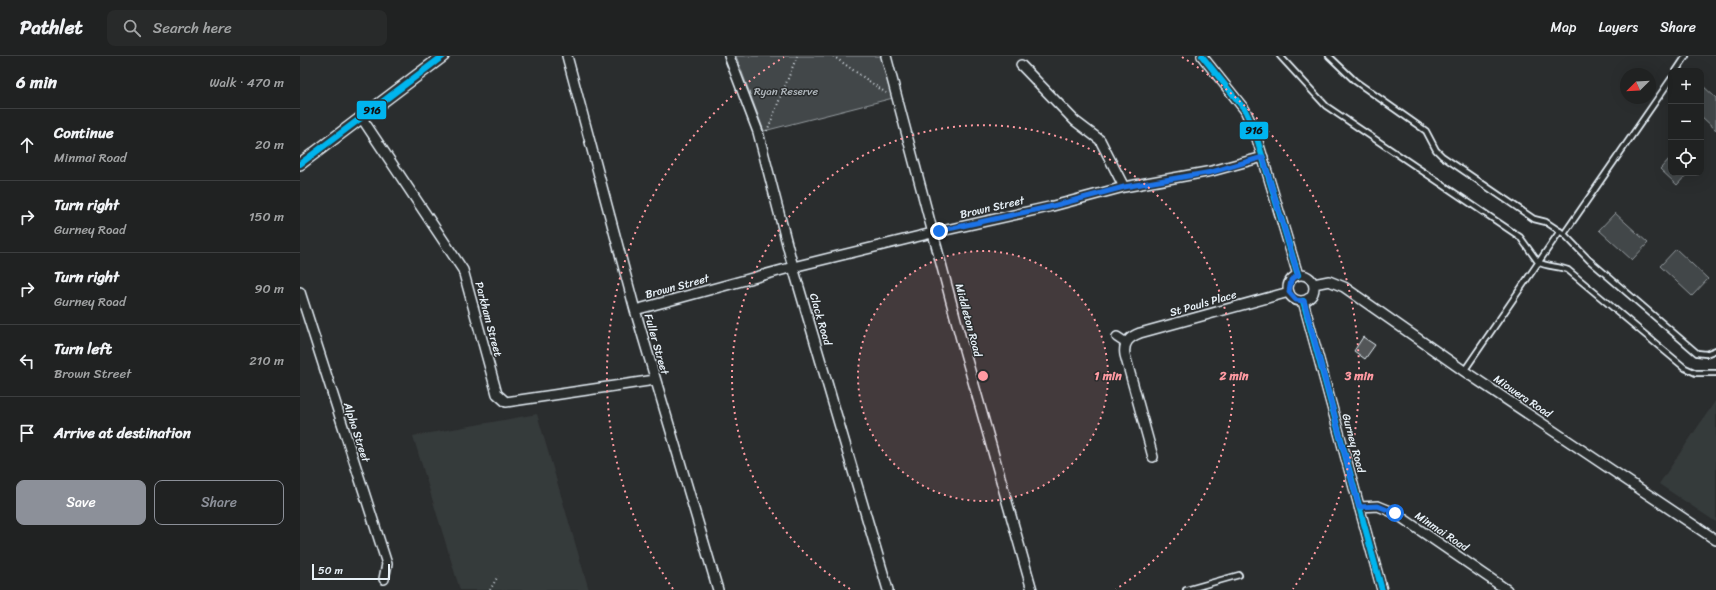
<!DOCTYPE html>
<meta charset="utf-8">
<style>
body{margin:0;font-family:Sriracha,sans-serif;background:#282a2a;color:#f1f3f6}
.controls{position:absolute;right:12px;top:12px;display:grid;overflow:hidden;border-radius:8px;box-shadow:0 4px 16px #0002}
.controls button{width:36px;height:36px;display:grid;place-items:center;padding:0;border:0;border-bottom:1px solid #3d3f40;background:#202222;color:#f1f3f6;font:20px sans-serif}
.compass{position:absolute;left:1320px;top:12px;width:36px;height:36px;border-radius:50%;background:#202222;box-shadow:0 4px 16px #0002;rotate:246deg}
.scale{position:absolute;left:12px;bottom:10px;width:78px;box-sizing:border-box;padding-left:4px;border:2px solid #e8f1f8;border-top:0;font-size:11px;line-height:14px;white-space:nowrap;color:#e8f1f8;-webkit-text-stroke:3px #2a2d2e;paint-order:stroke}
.stop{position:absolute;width:12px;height:12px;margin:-9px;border:3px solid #1a73e8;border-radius:50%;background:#fff}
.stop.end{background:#1a73e8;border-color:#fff;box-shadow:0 1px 4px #0008}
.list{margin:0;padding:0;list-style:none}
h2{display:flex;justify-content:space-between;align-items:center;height:52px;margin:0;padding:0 16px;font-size:17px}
h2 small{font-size:13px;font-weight:400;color:#a2a4a5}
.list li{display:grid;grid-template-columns:26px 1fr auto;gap:12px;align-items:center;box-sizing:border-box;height:72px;padding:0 16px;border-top:1px solid #3d3f40}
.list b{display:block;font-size:15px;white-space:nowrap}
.list p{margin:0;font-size:13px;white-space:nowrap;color:#a2a4a5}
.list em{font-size:13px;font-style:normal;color:#a2a4a5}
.actions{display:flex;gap:8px;padding:12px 16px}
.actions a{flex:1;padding:9px 0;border:1px solid #8c9099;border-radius:8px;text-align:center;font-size:14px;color:#8c9099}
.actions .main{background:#8c9099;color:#fff}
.icon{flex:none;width:22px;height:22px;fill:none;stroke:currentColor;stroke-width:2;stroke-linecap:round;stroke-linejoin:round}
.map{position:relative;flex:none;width:1416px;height:534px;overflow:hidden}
header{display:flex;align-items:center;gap:24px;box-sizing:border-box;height:56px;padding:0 20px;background:#202222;border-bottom:1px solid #3d3f40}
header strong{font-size:19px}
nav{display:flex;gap:22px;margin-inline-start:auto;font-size:14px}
.search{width:280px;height:36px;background:#282a2a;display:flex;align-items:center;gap:10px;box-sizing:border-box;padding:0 14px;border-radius:8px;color:#a2a4a5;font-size:15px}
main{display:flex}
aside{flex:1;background:#202222}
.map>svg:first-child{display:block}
</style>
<header>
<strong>Pathlet</strong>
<div class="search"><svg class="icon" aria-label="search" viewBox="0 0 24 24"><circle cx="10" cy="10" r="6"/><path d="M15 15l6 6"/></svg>Search here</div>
<nav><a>Map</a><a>Layers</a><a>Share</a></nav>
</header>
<main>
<aside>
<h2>6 min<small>Walk · 470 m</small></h2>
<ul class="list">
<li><svg class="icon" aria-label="ahead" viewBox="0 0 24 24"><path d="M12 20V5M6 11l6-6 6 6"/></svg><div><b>Continue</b><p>Minmai Road</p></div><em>20 m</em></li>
<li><svg class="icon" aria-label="right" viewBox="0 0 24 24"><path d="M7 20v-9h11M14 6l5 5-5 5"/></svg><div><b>Turn right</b><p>Gurney Road</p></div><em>150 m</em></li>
<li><svg class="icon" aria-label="right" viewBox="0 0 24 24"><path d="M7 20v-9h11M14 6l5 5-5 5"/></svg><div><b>Turn right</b><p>Gurney Road</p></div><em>90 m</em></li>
<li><svg class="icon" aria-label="left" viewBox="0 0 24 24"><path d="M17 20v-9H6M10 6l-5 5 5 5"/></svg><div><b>Turn left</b><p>Brown Street</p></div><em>210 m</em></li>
<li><svg class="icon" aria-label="arrive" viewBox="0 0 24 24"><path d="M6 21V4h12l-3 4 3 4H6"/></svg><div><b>Arrive at destination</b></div></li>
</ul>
<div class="actions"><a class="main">Save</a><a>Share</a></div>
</aside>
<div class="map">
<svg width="1416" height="534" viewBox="0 0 1416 534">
<rect width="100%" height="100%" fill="#2a2d2e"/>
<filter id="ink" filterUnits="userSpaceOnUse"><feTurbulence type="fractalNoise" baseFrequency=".025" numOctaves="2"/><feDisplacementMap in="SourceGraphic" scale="8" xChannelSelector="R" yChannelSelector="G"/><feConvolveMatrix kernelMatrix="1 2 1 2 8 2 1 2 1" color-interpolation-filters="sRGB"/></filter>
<g filter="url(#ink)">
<path fill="#363a3b" d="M1416,344V466L1359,428Z
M237,358L289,534H160L113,380Z"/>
<path fill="#424648" stroke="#959ca0" d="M436,0H582L593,42L464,75Z
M1402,29L1416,42V74L1401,60Z
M1371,101V117H1388L1377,129L1360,113Z
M1315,157L1348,187L1332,204L1299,174Z
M1376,193L1408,223L1392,240L1360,210Z"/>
<path fill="#535759" stroke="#e8f1f8" d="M1063,281L1075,289L1065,303L1054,295Z"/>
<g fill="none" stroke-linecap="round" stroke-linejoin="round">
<g stroke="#e8f1f8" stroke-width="8">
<path id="service" d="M980,0L1026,50L1220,181L1238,206C1247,211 1258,210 1268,214L1385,312L1396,317H1416
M1029,0L1055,25L1126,75L1136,94L1142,100L1234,163L1246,166L1264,178L1289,204L1397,297L1406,298L1416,294
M1376,15L1386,0
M1264,178L1371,23
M1164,315L1260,175
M886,534L939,519"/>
</g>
<g stroke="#e8f1f8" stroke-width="12">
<path id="minor" d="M267,0L335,254L418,534
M429,0L458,76L493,211L588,534
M586,0L661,283L732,534
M902,0L945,54L955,76L998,219
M721,9L775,65L800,84L824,131
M61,61L163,214L197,338L206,346L355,324
M988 232a13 13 0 1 1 26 0a13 13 0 1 1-26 0Z
M1014,228L1029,225L1044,231L1164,315L1416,484
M0,236L87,508L84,523
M1003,245L1082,534
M335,254L493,211L628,178L749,151L824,131L912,115L963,101
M817,281L826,287
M853,401L825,299C823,287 829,281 840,277L989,236
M1059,451L1078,450L1095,457L1207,534"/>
</g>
<g stroke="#e8f1f8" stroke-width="14">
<path id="tertiary" d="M0,108L143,0"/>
</g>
<path stroke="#e8f1f8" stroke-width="2" stroke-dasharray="1 3" stroke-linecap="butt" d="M533,0L586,37
M467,75L497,0
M190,534L198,520"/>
<use href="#service" stroke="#2a2d2e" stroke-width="4.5"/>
<use href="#minor" stroke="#2a2d2e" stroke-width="9"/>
<use href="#tertiary" stroke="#2a2d2e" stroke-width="11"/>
<g stroke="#2a2d2e" stroke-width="9">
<path id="bus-1" d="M902,0L945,54L955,76L998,219
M0,108L143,0
M1003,245L1082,534"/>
</g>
<use href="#bus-1" stroke="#00b5ef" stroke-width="6"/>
</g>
</g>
<g fill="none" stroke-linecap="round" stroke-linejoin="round" filter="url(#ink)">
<path stroke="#1a73e8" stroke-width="5" d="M639,175L749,151L824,131L912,116L963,101L998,219L991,224L989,236L996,244L1004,245L1059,451L1078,450L1095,457"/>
</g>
<circle cx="683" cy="320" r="125" fill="#ff9aa2" fill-opacity=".12"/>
<g fill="none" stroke="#ff9aa2" stroke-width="2" stroke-dasharray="2 4">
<circle cx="683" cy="320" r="125"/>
<path d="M550 533A251 251 0 1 1 816 533"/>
<path d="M373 533A376 376 0 0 1 484 1M882 1A376 376 0 0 1 993 533"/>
</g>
<g text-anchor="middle" stroke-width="3" stroke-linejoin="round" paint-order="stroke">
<g font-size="11" fill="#aeb5ba" stroke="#2a2d2e">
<text x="486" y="39">Ryan Reserve</text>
</g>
<g font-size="11" fill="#e8f1f8" stroke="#2a2d2e">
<text transform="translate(692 151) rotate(-13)" y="4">Brown Street</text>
<text transform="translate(377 230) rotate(-15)" y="4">Brown Street</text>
<text transform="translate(903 247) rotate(-16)" y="4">St Pauls Place</text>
<text transform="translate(189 263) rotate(75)" y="4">Parkham Street</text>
<text transform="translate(521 263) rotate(74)" y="4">Clack Road</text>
<text transform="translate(669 264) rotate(75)" y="4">Middleton Road</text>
<text transform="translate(357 288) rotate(74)" y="4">Fuller Street</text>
<text transform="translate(1223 340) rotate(34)" y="4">Miowera Road</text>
<text transform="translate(57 376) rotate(72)" y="4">Alpha Street</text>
<text transform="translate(1054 387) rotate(75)" y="4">Gurney Road</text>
<text transform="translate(1142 475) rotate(34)" y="4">Minmai Road</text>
</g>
</g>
<circle cx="683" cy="320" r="6" fill="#ff9aa2" stroke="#2a2d2e" stroke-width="2"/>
<g font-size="12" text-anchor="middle" font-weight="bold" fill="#ff9aa2" stroke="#2a2d2e" stroke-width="3" stroke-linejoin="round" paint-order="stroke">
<text x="808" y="324">1 min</text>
<text x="934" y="324">2 min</text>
<text x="1059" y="324">3 min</text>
</g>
<g stroke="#2a2d2e" stroke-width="1.5">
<rect x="56" y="44" width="31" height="20" rx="4" fill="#00b5ef"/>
<rect x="939" y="65" width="30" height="19" rx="4" fill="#00b5ef"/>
</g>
<g font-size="11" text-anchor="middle" font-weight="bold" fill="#111">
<text x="72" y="58">916</text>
<text x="954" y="78">916</text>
</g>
</svg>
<div class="controls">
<button>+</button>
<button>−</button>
<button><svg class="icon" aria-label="locate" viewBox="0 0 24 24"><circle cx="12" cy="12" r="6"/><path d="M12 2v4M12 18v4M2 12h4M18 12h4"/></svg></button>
</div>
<svg class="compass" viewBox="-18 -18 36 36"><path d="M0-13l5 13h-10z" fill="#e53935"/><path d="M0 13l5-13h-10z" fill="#a2a4a5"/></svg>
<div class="scale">50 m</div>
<div class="stop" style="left:1095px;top:457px"></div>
<div class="stop end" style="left:639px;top:175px"></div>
</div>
</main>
